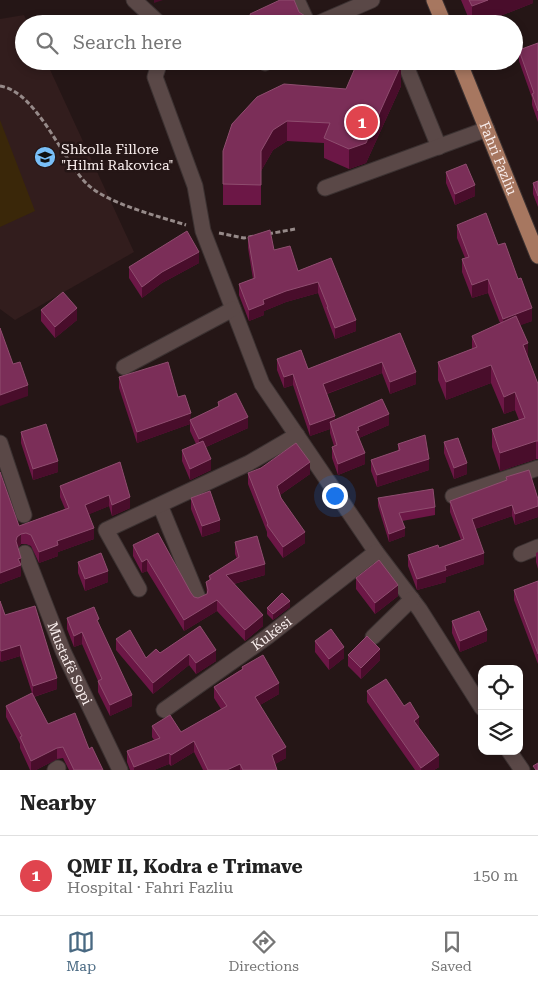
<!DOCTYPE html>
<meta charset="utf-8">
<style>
body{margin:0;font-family:"Roboto Serif",serif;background:#f2f2f2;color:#222}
.controls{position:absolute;right:15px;bottom:15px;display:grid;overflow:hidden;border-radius:10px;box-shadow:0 2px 8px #0003}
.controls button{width:45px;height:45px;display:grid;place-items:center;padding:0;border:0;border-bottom:1px solid #e0e0e0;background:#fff;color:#222;font:25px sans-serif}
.you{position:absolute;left:334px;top:495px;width:18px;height:18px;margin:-12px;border:4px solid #fff;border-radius:50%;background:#1a73e8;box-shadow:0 0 0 8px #1a73e833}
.badge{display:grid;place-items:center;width:32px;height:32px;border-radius:50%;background:#496982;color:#fff;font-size:16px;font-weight:700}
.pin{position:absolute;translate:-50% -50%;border:2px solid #fff;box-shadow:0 1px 5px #0006}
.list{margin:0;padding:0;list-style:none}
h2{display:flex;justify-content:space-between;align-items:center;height:65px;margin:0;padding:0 20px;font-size:21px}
h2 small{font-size:16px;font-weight:400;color:#767676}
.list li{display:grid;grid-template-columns:32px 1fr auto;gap:15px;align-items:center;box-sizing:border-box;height:80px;padding:0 20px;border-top:1px solid #e0e0e0}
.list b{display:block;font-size:19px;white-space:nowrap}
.list p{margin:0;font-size:16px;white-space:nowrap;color:#767676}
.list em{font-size:16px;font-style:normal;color:#767676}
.icon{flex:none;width:28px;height:28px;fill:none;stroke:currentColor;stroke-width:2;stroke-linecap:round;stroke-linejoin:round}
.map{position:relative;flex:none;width:538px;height:770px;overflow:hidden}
.search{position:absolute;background:#fff;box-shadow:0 2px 8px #0003;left:15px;right:15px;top:15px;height:55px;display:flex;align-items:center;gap:12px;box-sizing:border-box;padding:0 18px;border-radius:28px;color:#767676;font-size:19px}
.sheet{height:145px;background:#fff}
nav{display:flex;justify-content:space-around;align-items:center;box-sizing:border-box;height:70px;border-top:1px solid #e0e0e0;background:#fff;font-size:14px;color:#767676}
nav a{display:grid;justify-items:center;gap:2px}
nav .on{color:#496982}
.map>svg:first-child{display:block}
</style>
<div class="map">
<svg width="538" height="770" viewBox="0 0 538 770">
<rect width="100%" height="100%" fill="#251616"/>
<path fill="#321d1d" d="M24,15L28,24H24V61H46L134,252L15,320L0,309V19Z"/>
<path fill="#3a2709" d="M0,120L35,211L0,227Z"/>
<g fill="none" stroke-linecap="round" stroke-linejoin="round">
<g stroke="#3c3232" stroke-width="17">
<g id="minor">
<path d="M134,0L160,24"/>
<path d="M297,0L308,24"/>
<path d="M319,23L372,0"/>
<path d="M160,61L155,77L195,186L203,231L262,384L376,552L420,610L482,708"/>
<path d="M404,61L439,147"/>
<path d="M265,63L269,61"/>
<path d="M325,188L487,129"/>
<path d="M124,367L233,309"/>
<path d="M0,443L24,515"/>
<path d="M453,496L538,468"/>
<path d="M160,505L199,600"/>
<path id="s1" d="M25,553L63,651L120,770"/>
<path d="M521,554L538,547"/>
<path d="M139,589L106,530L249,463L297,435"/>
<path d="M373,637L412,599"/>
<path id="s2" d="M164,710L267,637L376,552"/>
<path d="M509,751L522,770"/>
<path d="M55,770L58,768"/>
</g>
</g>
<g stroke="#3c3232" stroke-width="17">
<g id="major">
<path d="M434,0L444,24"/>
<path id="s3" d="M459,61L538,256"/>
</g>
</g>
<path stroke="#968a89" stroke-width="3" stroke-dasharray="5 2.5" stroke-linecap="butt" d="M0,86C37,92 61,158 87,184C108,204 158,216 186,225
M219,233L244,238L254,236
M268,234L295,229"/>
<use href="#minor" stroke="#5a4847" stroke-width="15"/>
<use href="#major" stroke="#a77760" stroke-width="15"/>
</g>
<path fill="#6c1746" d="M461,0H533V3L480,24H471Z
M299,12L307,24H250V14Z
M538,43V122L532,105V98L519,61V50Z
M401,86L366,163L349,169L324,158V143L287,141L273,150L261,171V205H223V151L346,89Z
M446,172L475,196L455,205L446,183Z
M538,181V207L533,194V183Z
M457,225L498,245L532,321L520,325L528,357L538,384V459H536L500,471L492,447V429L519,420L515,410L504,414L491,383L446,400L438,380V362L472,349V336L500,323L488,293L472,298L462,272V259L465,258L457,238Z
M248,237L274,250L298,271L331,258L356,331L335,339L318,293L286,302L264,311V315L249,321L239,295V284L253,279L248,248Z
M199,263L162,283L142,298L129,278V267Z
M41,310L77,320L55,338L41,321Z
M400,333L416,384L390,394L382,373L327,394L335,420L389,425L359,438L365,464L338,475L332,458V447L334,446L330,433V429L310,436L293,385L284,388L277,370V359L308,369Z
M119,377L178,397L191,420L218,407V402L248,428L206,447L211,470L190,480L182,461V450L196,444L190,431V424L137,443L119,388Z
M21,432L58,472L33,480L21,443Z
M444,442L467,474L454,479L444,453Z
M398,444L429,470L377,487L371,471V460L398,451Z
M120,462L130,508L112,516L109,506L89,514L94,539L58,552V556L39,563L31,546L26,544H21L18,547L21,569V576L0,584V472L19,526L65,509L60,497V486Z
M248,473L310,474L280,495L305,543L283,558L267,536V532L248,484Z
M506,477L538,499V517L515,525L512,516L475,529L484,564L446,577V582L417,590L408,566V555L439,548L461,540L450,512V501L506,481Z
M191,498L220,531L202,537L191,509Z
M378,498L435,507V515L402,521L405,536L389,542L378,506Z
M235,542L265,575L234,584L263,626L245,641L217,611L184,631L147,571L142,573L133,556V545L191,593L194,597L198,598L207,594L206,582L209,581V576L237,559L235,554Z
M538,552V569L536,562V553Z
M78,562L108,582L85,591L78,573Z
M356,578L398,596L375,614L356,589Z
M538,581V664L514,600V590Z
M0,601L5,615L57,689L34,697L48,724L89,749L103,770H69L63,758L57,759L36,770H30L20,748V744L6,717V706L32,693L20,656L1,662L0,660Z
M290,607L273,620L267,614V608Z
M67,618L99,624L132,706L110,716L98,692V681L82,644L74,647L67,629Z
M452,621L487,641L460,652L452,633Z
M200,626L216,661L196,674L189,665L153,694L116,650V639L146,658L160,653Z
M315,641L344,658L329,670L315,652Z
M348,655L380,660L361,679L348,666Z
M242,667L279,694L260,705L286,758L275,764L277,770H203L194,752L171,766L169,764L154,770H130L127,762V751L154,740L152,737V726L181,732L221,709L214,698V687L242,669Z
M367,691L439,767L434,770H415L367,702Z"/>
<path fill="#490d2b" d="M154,0H163L154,3Z
M488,0H533V3L480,24H472V6Z
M401,65V86L366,163L349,169V149Z
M287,121V141L273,150L261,171V205V151L273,130Z
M475,185V196L455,205V194Z
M199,252V263L162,283L142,298V287L162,272Z
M488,279V293L472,298V285Z
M318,282V293L286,302L264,311V315L249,321V310L263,300L286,291Z
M77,308V320L55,338V327Z
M532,308V321L503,332V319Z
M356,320V331L335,339V328Z
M528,343V361L523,345Z
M382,362V373L323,395V384Z
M491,365V383L446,400V382Z
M416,372V384L390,394V382Z
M293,374V385L284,388V377Z
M28,385V396L0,406V395Z
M515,392V410L504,414V397Z
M191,413L190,424L137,443V432Z
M389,414V425L359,438L356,431L358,427Z
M335,416V427L330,422V429L310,436V425Z
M248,417V428L199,450V439Z
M536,441V459L500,471V453Z
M365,453V464L338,475V464Z
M211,459V470L190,480V469Z
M429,459V470L377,487V475Z
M58,461V472L33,480V469Z
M310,462V474L277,497V486Z
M467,463V474L454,479V468Z
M109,495V506L85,516V505Z
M130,497V508L112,516V505Z
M512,505V516L472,530V519Z
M538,506V517L515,525V514Z
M220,520V531L202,537V526Z
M94,528V539L58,552V556L39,563V552L57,541Z
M405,528V536L389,542V534Z
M305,532V543L283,558V547Z
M21,534V544L17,548L16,541L17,537Z
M484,553V564L446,577V582L417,590V579L445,566Z
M21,558V576L0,584V573L18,559Z
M147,559V571L142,573V562Z
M265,564V575L226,586V575Z
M108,571V582L85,591V579Z
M398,585V596L375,614V603Z
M217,600V611L184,631V620Z
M290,601V607L273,620V614Z
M263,615V626L245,641V630Z
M487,630V641L460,652V641Z
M82,632V644L74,647V636Z
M20,645V656L1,662V651Z
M344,647V658L329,670V659Z
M380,649V660L361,679V668Z
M216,650V661L196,674V663Z
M189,654V665L153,694V683Z
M57,678V689L33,697V686Z
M279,683V694L255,708V697Z
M132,695V706L110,716V705Z
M419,717V728L414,721Z
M194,741V752L171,766V755Z
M286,747V758L272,766V755Z
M57,748V759L36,770H31V761Z
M169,753V764L154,770H134V767Z
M439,755V767L434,770H421V768Z
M240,764V770H227Z"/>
<path fill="#7b2e58" stroke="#8f4d6f" d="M280,0H294L299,12L305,16L307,21L302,24H254L250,14Z
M469,0H488L472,6Z
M538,43V111L532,94L534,93L519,50Z
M358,61H391L401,65L366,143L349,149L324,138L330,123L287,121L273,130L261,151V185L223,184V151L232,124L257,97L284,84L346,89Z
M466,164L475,185L455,194L446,172Z
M538,181V196L533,183Z
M486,213L498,245L505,243L518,279L521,278L532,308L503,319L488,279L472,285L462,259L469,257L457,225Z
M270,230L274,250L290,246L298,271L331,258L356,320L335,328L327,307H328L318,282L286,291L263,300L264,304L249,310L239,284L255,278L248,237Z
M187,231L199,252L162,272L142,287L129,267Z
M63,292L77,308L55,327L41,310Z
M516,316L528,343L523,345L538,384V441H536L500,453L492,429L525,418L515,392L504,397L491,365L446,382L438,362L477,347L472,336Z
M0,328L13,364L20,362L28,385L0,395Z
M400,333L416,372L390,382L382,362L323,384L335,416L310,425L293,374L284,377L277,359L301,350L308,369Z
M168,362L178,397L185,395L191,413L137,432L119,377Z
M236,393L248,417L199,439L190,420L219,406L218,402Z
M382,399L389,414L358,427L359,430L356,431L365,453L338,464L332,447L337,445L330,422Z
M46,424L58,461L33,469L21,432Z
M425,435L429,459L377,475L371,460L400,450L398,444Z
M458,438L467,463L454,468L444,442Z
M203,441L211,459L190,469L182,450Z
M296,443L310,462L277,486L281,498L305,532L283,547L267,525L268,524L248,473L261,468Z
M120,462L130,497L112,505L109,495L85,505L94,528L57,541L58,545L39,552L31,535L26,533L21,534L17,537L16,541L21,558L18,559L21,565L0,573V472L19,526L69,508L60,486Z
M529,470L538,499V506L515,514L512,505L472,519L484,553L445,566L446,570L417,579L408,555L438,545L439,548L464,539L450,501L507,480L506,477Z
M433,489L435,507L399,513L405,528L389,534L378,498Z
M210,491L220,520L202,526L191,498Z
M158,533L191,593L194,597L198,598L207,594L208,590L206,582L211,579L209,576L239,557L235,542L257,536L265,564L226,575L263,615L245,630L217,600L184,620L147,559L142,562L133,545Z
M101,553L108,571L85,579L78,562Z
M379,560L398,585L375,603L356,578Z
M538,581V654L514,590Z
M282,593L290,601L273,614L267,608Z
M0,601L5,615L35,606L57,678L33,686L20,645L1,651L0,649Z
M94,607L99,619L97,620L132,695L110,705L98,681L102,679L82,632L74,636L67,618Z
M479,611L487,630L460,641L452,621Z
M200,626L216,650L196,663L189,654L153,683L116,639L130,630L146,658L156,649L160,653Z
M331,629L344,647L329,659L315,641Z
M367,636L380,649L361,668L348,655Z
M263,655L279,683L255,697L286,747L272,755L277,770H243L240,764L227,770H208L194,741L171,755L169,753L134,767L127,751L160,738L152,726L170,715L181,732L227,706L214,687L243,669L242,667Z
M386,679L404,706L410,702L419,717L414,721L439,755L421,768L367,691Z
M32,693L48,724L75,713L89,749L92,747L103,770H74L63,747L57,748L31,761L20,737L22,736L6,706Z
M538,763V770H536L533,766Z"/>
<defs>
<g id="school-disc" transform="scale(1.125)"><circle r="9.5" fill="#79bff8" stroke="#251616"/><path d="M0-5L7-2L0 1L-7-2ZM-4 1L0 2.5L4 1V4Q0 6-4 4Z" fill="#111"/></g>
</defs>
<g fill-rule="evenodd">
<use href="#school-disc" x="45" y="157"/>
</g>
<g text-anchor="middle" stroke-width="5" stroke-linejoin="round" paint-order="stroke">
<g font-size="14" fill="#faefee" stroke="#251616" text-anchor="start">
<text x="61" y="154">Shkolla Fillore<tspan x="61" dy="16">"Hilmi Rakovica"</tspan></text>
</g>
<g font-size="14" fill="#faefee" stroke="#251616">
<text dy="5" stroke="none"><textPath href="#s3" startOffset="105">Fahri Fazliu</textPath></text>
<text dy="5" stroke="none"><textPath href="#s2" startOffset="132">Kukësi</textPath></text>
<text dy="5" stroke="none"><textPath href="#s1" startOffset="119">Mustafë Sopi</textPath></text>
</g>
</g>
</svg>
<div class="controls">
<button><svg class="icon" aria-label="locate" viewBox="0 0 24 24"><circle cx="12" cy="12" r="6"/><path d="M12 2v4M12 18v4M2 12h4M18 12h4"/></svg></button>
<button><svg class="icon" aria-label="layers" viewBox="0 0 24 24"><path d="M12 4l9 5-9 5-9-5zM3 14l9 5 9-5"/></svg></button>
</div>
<div class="you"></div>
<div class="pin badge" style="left:362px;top:122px;background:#e0444e">1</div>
<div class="search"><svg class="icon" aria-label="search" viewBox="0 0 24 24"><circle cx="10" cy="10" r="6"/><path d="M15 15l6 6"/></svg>Search here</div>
</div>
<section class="sheet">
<h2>Nearby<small></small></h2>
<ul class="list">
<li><span class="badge" style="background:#e0444e">1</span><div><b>QMF II, Kodra e Trimave</b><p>Hospital · Fahri Fazliu</p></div><em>150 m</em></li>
</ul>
</section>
<nav>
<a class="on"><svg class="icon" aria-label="map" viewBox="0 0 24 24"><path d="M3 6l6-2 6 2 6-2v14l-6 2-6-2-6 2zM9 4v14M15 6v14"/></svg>Map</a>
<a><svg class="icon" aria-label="directions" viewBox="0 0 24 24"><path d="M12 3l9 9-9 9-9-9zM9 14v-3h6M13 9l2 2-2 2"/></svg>Directions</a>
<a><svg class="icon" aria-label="saved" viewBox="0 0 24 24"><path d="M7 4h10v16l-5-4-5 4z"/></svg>Saved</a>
</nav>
